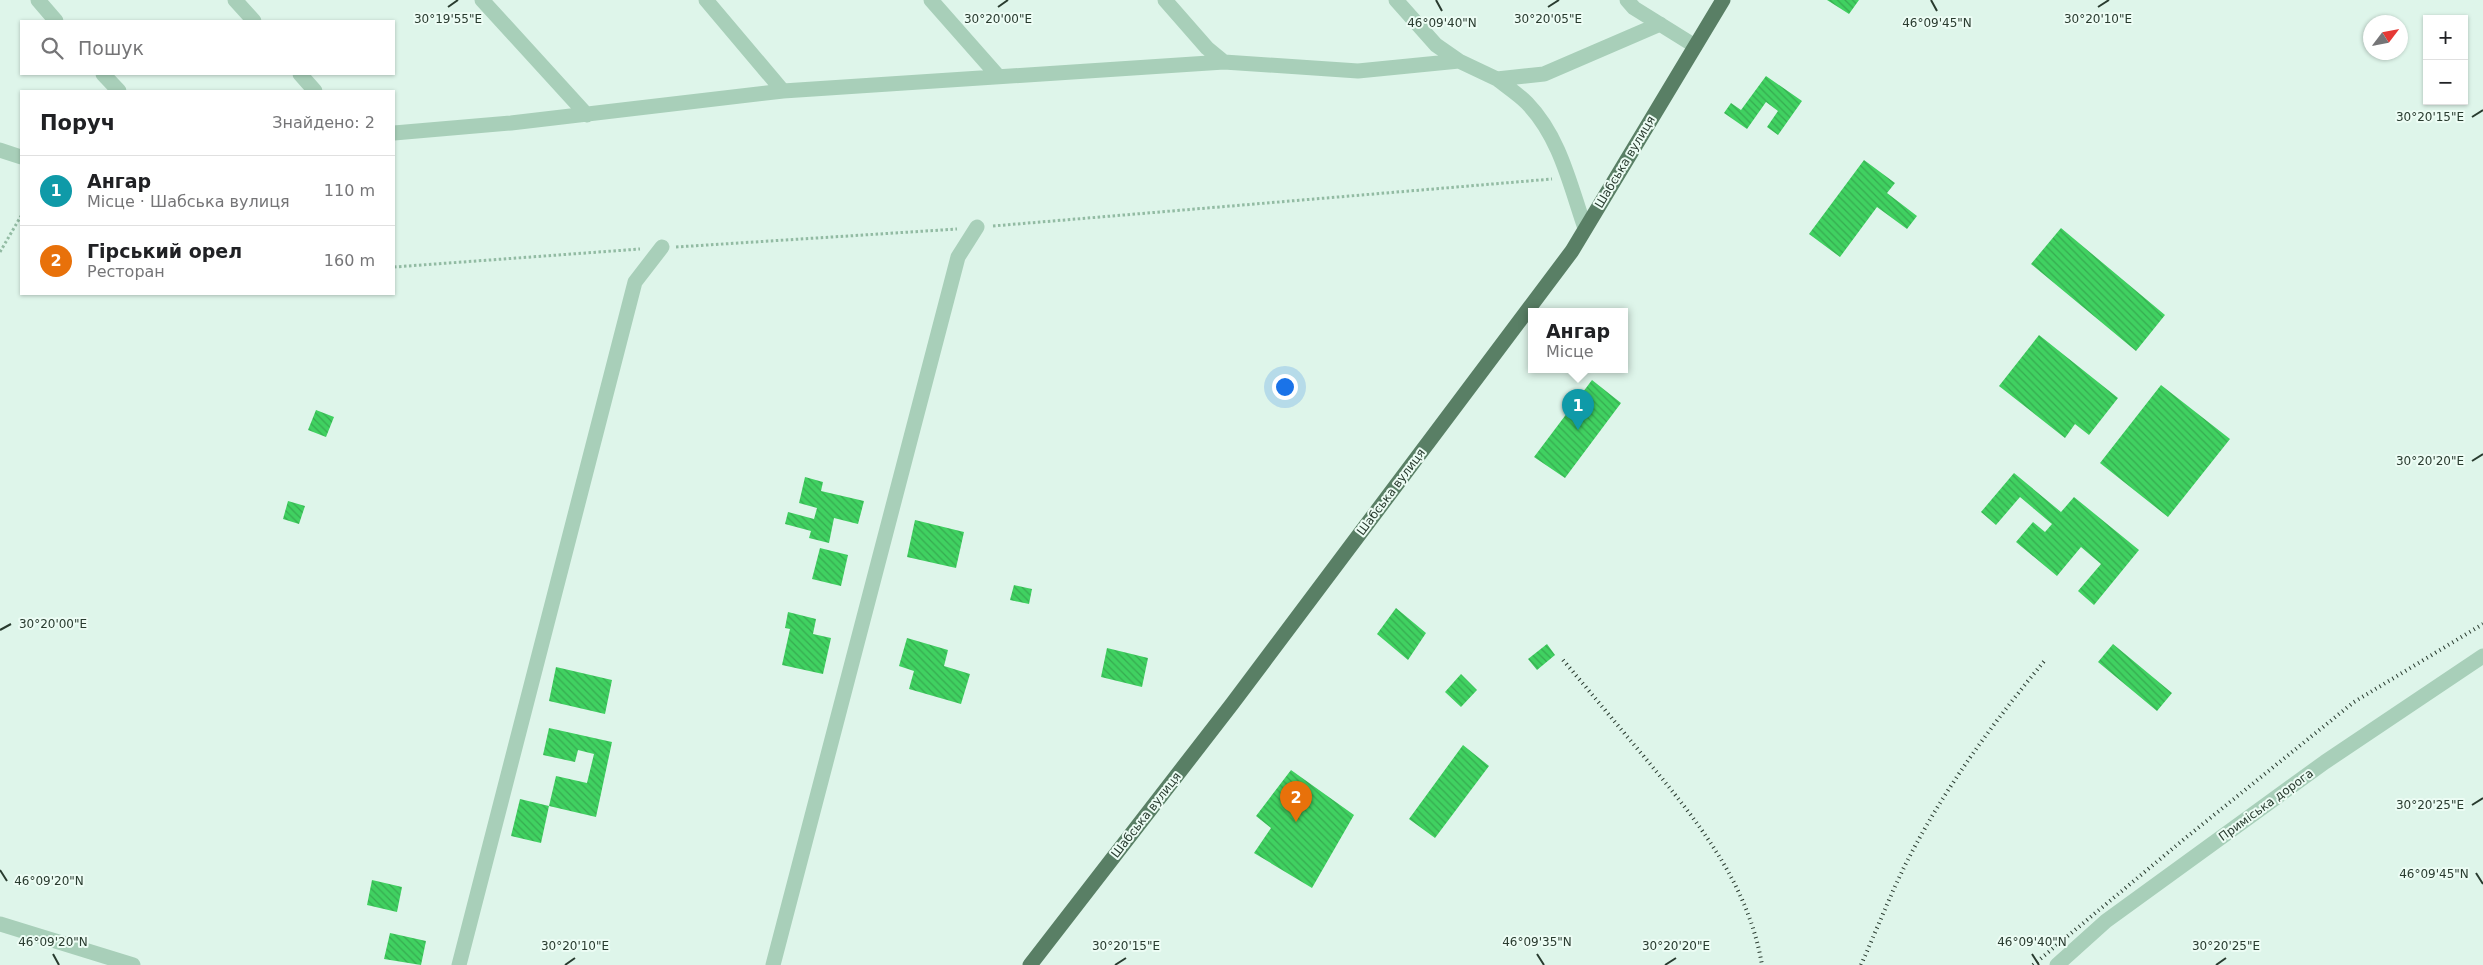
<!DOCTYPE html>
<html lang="uk">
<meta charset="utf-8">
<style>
body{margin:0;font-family:"DejaVu Sans",sans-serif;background:#f6f6f6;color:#202124}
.controls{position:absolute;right:15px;top:15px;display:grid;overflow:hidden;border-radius:0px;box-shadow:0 1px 4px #0004}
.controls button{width:45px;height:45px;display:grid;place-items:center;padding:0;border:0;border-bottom:1px solid #e0e0e0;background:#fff;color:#202124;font:25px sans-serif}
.compass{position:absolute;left:2363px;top:15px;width:45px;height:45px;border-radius:50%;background:#fff;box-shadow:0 1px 4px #0004;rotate:58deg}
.you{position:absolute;left:1284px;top:386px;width:18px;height:18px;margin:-12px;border:4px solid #fff;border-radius:50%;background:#1a73e8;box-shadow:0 0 0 8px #1a73e833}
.badge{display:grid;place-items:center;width:32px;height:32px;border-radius:50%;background:#621a5e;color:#fff;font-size:16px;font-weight:700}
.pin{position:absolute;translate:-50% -41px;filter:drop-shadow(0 1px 2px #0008)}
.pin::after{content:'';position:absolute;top:26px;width:18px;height:15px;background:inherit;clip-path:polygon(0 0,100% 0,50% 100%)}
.popup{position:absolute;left:1528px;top:308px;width:100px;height:65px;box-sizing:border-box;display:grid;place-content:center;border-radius:0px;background:#fff;filter:drop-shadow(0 1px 4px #0005);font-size:16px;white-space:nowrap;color:#757577}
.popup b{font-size:19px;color:#202124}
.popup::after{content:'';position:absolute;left:50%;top:100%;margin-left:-10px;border:10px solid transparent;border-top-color:#fff}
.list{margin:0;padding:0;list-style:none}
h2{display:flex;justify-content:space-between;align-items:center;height:65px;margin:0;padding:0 20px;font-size:21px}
h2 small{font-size:16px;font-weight:400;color:#757577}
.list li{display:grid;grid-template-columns:32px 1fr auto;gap:15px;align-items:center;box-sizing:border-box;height:70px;padding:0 20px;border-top:1px solid #e0e0e0}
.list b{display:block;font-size:19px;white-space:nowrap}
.list p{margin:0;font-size:16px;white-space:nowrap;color:#757577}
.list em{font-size:16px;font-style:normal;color:#757577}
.icon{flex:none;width:28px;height:28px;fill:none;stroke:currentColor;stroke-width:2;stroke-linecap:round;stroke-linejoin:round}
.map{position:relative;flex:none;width:2483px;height:965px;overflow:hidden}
.search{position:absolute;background:#fff;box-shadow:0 1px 4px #0004;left:20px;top:20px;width:375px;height:55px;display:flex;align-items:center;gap:12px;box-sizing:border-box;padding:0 18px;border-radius:0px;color:#757577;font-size:19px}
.panel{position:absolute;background:#fff;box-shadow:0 1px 4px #0004;left:20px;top:90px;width:375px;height:205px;border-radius:0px}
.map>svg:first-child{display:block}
</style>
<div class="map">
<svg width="2483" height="965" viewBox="0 0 2483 965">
<defs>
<pattern id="building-back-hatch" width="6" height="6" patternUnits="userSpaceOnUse" patternTransform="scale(1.25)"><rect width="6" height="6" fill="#40d161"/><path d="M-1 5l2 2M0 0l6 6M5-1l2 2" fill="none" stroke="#36ab50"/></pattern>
</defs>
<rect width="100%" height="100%" fill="#def5ea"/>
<path fill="url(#building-back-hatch)" d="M1827,0H1859L1849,14Z
M1766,76L1802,101L1778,135L1767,127L1778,111L1766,102L1747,129L1724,113L1731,103L1741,110Z
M1864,160L1895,183L1887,193L1917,216L1907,229L1877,207L1840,257L1809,234Z
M2061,228L2165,315L2136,351L2031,264Z
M2039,335L2118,398L2089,435L2075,424L2065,438L1999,386Z
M1592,380L1621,403L1565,478L1534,457Z
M2161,385L2230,439L2168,517L2100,463Z
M316,410L334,417L326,437L308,430Z
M2014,473L2061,512L2074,497L2139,550L2094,605L2078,591L2101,564L2081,547L2057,576L2016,542L2033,522L2045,532L2052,524L2020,497L1996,525L1981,512Z
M805,477L823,482L821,491L864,501L858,524L834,518L829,543L809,538L811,531L785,524L788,512L814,519L817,508L799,503Z
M288,501L305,506L299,524L283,519Z
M915,520L964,532L956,568L907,557Z
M820,548L848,555L841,586L812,579Z
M1014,585L1032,589L1029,604L1010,600Z
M1396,608L1426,633L1408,660L1377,634Z
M788,612L816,619L813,634L831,638L823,674L782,665L790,629L785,628Z
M907,638L948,650L944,666L970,674L961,704L909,689L914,671L899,666Z
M1547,644L1555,655L1537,670L1528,659Z
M2113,644L2172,693L2157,711L2098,662Z
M1107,648L1148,658L1142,687L1101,677Z
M556,667L612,680L605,714L549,701Z
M1461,674L1477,690L1461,707L1445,692Z
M549,728L612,742L596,817L549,806L556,776L587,783L594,754L578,750L575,762L543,755Z
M1463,745L1489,766L1435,838L1409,819Z
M1291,770L1354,815L1312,888L1254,853L1271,828L1256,816Z
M520,799L549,806L541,843L511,836Z
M372,880L402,887L397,912L367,905Z
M390,933L426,941L421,965L384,959Z"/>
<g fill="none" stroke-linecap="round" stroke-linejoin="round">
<path stroke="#92bba3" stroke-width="3" stroke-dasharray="2.5 2.5" stroke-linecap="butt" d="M993,226L1552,179
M676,247L957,229
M0,252L21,216
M394,267L640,249"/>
<path stroke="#a8cfb9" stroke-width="15" d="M38,0L56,21
M235,0L254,21
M482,0L587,115
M706,0L783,91
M931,0L998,76
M1165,0L1207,48L1224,62
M1396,0L1436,45L1459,61
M1627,0L1634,8L1695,46
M103,74L119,91
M300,74L315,91
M1497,79C1507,87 1518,94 1527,103C1560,137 1570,185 1585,228
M394,133L511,123L783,91L1224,62L1358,71L1459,61L1497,79L1544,74L1660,24
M0,150L21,157
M0,924L133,965
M459,965L635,282L662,247
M773,965L958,257L977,227
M2057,965L2106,921L2325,762L2483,656"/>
<path stroke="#597f65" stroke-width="15" d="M1030,965L1232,704L1572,251L1723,0"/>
<path stroke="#293b2f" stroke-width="4" stroke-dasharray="1 4" stroke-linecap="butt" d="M1563,660C1591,693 1618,726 1646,759C1698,822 1748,883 1762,965
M1861,965C1878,927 1893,887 1913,850C1949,782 1997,718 2046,659
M2033,965L2183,840L2354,702L2483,624"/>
</g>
<path fill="none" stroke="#293b2f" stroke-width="2" d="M1436,0L1442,11M1931,0L1937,11M448,7L458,0M998,7L1008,0M1548,7L1559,0M2098,7L2109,0M2472,117L2483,110M2472,461L2483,454M0,630L11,624M2472,805L2483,798M0,870L7,881M2476,873L2483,884M53,954L59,965M1537,954L1544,965M2032,954L2039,965M565,965L575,958M1115,965L1126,958M1665,965L1676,958M2216,965L2226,958"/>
<g text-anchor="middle" stroke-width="4" stroke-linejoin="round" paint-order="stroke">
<g font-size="12" fill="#293b2f" stroke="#ecfcf4">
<text transform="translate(1625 162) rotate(-59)" y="4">Шабська вулиця</text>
<text transform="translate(1391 492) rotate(-53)" y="4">Шабська вулиця</text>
<text transform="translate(2266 805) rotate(-36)" y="4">Приміська дорога</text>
<text transform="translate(1146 815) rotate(-52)" y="4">Шабська вулиця</text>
</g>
</g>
<g font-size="12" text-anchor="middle" fill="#293b2f" stroke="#ecfcf4" stroke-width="4" stroke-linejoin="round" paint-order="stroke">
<text x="998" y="23">30°20'00"E</text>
<text x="1548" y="23">30°20'05"E</text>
<text x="2098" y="23">30°20'10"E</text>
<text x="448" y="23">30°19'55"E</text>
<text x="1937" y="27">46°09'45"N</text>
<text x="1442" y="27">46°09'40"N</text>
<text x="2430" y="121">30°20'15"E</text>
<text x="2430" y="465">30°20'20"E</text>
<text x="53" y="628">30°20'00"E</text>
<text x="2430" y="809">30°20'25"E</text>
<text x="2434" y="878">46°09'45"N</text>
<text x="49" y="885">46°09'20"N</text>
<text x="53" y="946">46°09'20"N</text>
<text x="1537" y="946">46°09'35"N</text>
<text x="2032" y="946">46°09'40"N</text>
<text x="575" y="950">30°20'10"E</text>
<text x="1126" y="950">30°20'15"E</text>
<text x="1676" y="950">30°20'20"E</text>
<text x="2226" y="950">30°20'25"E</text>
</g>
</svg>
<div class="controls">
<button>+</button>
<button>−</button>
</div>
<svg class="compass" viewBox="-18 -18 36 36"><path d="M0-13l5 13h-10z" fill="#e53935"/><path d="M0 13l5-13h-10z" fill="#757577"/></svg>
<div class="you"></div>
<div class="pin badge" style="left:1578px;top:430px;background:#0f9aa8">1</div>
<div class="popup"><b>Ангар</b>Місце</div>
<div class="pin badge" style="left:1296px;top:822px;background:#e8710a">2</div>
<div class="search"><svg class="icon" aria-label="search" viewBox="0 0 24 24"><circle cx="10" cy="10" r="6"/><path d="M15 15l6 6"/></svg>Пошук</div>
<section class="panel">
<h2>Поруч<small>Знайдено: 2</small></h2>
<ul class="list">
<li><span class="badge" style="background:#0f9aa8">1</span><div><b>Ангар</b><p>Місце · Шабська вулиця</p></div><em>110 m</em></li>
<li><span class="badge" style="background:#e8710a">2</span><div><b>Гірський орел</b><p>Ресторан</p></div><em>160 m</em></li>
</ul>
</section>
</div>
